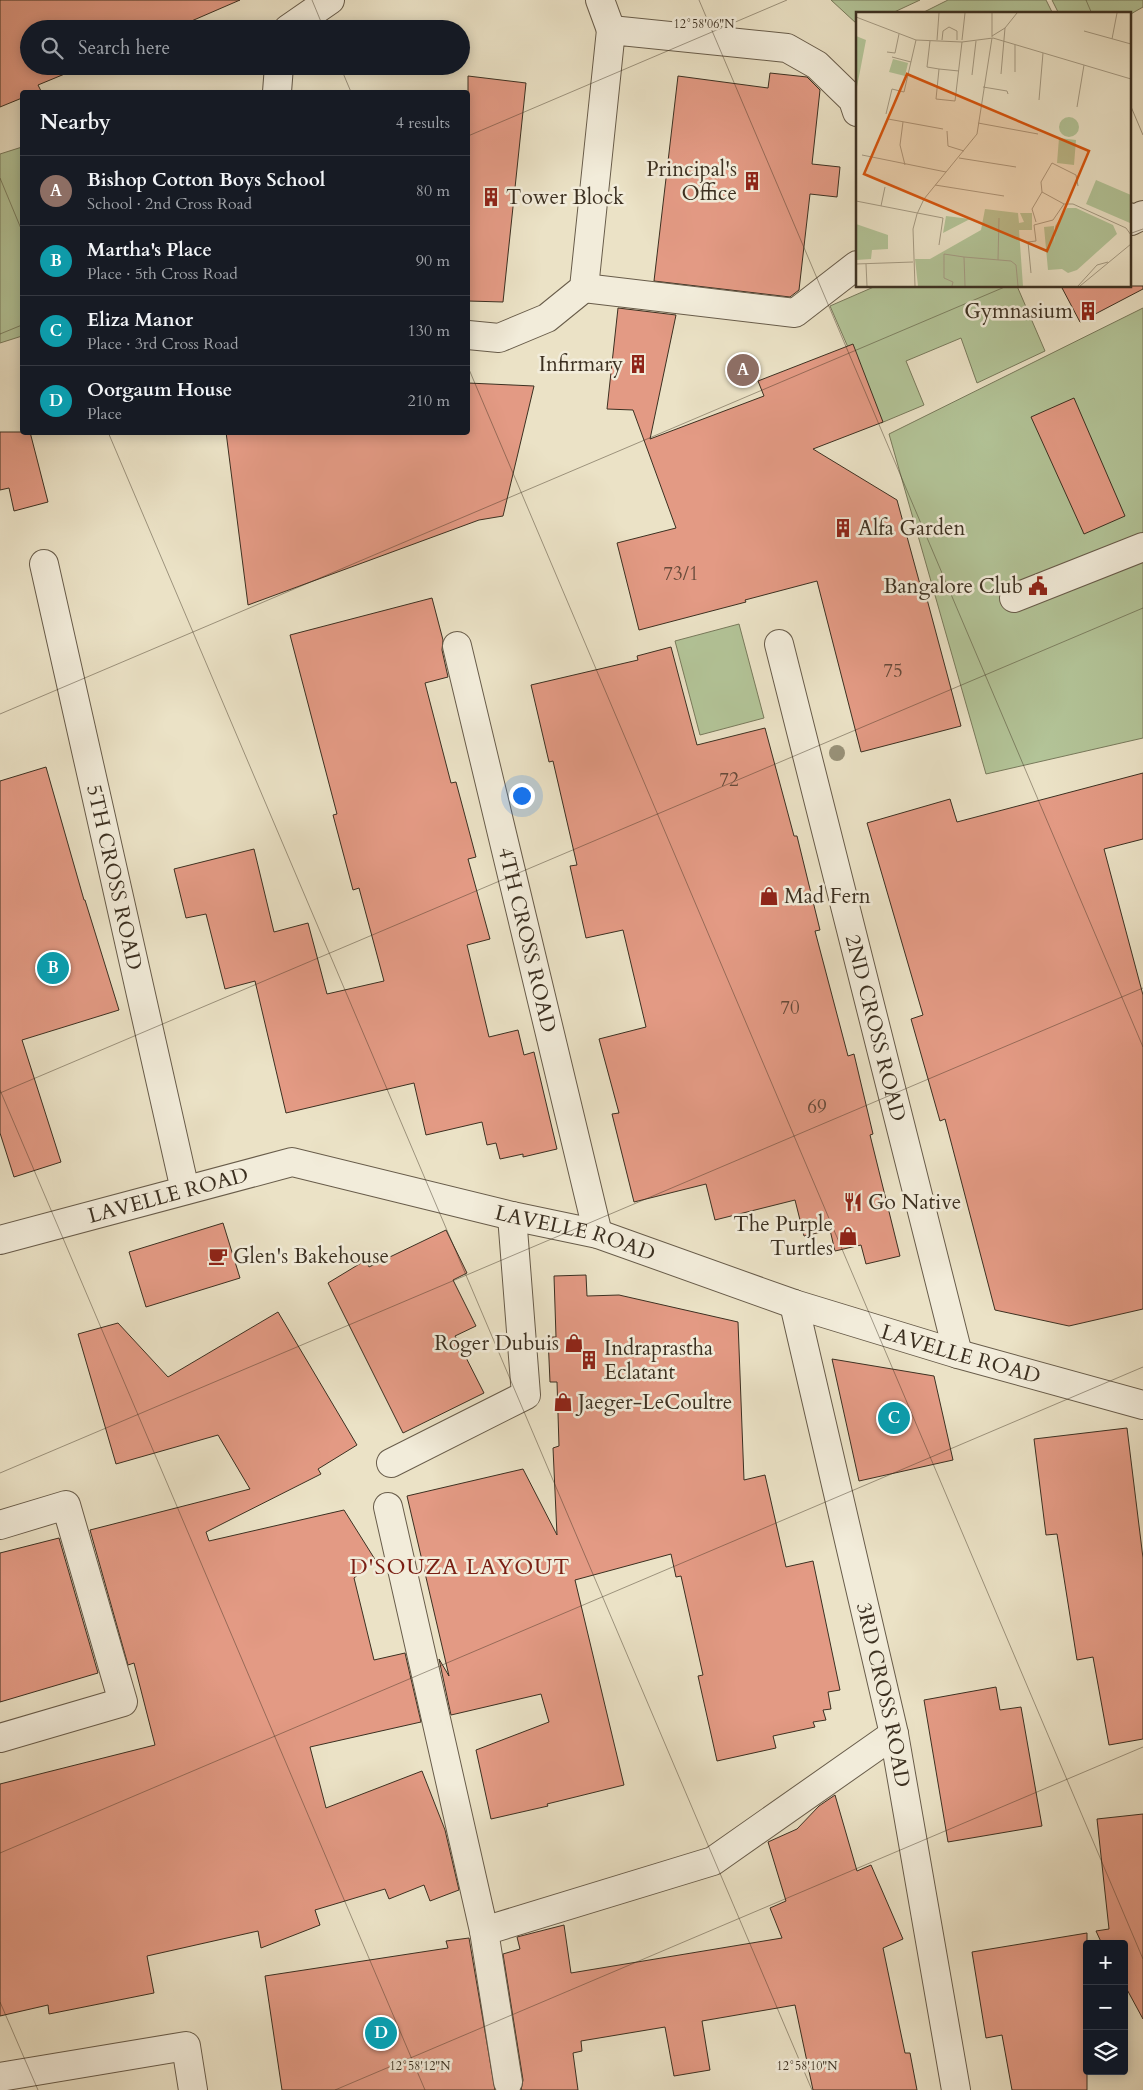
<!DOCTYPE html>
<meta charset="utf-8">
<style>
body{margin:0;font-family:Cardo,serif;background:#20242c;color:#f1f3f6}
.controls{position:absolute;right:15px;bottom:15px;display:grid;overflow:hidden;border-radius:5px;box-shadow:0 2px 12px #0003}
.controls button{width:45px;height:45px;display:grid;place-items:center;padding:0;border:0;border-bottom:1px solid #363941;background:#171b24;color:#f1f3f6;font:25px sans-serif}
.you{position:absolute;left:521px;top:795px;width:18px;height:18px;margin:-12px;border:4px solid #fff;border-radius:50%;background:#1a73e8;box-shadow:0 0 0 8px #1a73e833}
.badge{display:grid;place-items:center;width:32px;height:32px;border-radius:50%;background:#ea580c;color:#fff;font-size:16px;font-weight:700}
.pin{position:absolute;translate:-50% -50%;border:2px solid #fff;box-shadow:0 1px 5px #0006}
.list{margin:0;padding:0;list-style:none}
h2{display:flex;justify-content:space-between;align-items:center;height:65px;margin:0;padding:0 20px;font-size:21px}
h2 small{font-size:16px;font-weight:400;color:#9ea1a6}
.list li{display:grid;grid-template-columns:32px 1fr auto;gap:15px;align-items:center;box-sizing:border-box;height:70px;padding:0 20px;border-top:1px solid #363941}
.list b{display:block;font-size:19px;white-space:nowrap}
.list p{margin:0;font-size:16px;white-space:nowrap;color:#9ea1a6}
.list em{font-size:16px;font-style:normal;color:#9ea1a6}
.icon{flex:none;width:28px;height:28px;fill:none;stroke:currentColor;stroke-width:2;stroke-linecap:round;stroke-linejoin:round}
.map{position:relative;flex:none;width:1143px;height:2090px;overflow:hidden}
.search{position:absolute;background:#171b24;box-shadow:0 2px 12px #0003;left:20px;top:20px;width:450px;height:55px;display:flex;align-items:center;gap:12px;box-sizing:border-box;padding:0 18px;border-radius:28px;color:#9ea1a6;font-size:19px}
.panel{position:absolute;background:#171b24;box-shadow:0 2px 12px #0003;left:20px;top:90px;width:450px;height:345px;border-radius:5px}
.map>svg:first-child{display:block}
</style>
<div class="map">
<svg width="1143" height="2090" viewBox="0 0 1143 2090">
<rect width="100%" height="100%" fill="#ebe2c6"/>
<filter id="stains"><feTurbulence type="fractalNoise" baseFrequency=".004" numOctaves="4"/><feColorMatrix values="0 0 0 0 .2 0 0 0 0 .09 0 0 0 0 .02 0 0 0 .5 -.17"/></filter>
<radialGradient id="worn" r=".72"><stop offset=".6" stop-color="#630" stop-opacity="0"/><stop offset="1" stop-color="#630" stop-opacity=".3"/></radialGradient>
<path fill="#b3c498" stroke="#787a5c" d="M831,0H920L890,14H857V24Z
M948,0H1046L1053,14H920Z
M1052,0H1143V7L1129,15L1059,14Z
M22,147V336L0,343V154Z
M876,286H1017L1045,351L977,383L961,338L906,361L924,405L881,423L830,306Z
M1143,308V738L986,774L889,434Z
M739,624L764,718L700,735L675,641Z"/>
<path fill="#e39a84" stroke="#3c3021" d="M0,0H240L173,29H29V66H84L38,85L41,91L22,92V98L0,107Z
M770,73L807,77L820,90L812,164L840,167L837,197L810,194L799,290L790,297L654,281L678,76L768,88Z
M468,76L526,83L503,302L468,301Z
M1061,286H1143V289L1080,322Z
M618,308L676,315L650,439L764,396L758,381L853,344L883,422L813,449L897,500L921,588H924L961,726L861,752L817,581L745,600L746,602L639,630L617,543L676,528L633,410L607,409Z
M468,383L534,386L503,516L479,520L248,605L226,432H468Z
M1074,398L1125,516L1084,534L1031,417Z
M0,432H30L48,502L14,511L9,488L0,490Z
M432,598L443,640L442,650L448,677L425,683L451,783L456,782L476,857L468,859L490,939L467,945L489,1037L518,1030L524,1055L534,1052L557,1149L523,1157V1154L500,1159L496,1143L487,1145L482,1122L426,1135L414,1083L286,1113L255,981L225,989L206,914L186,918L174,869L254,849L274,932L308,923L327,994L384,981L359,888L353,890L333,815L337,814L290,635Z
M671,647L697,745L765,728L794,836H797L820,930L815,931L848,1056L854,1054L873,1134L870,1135L900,1256L866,1264L861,1245L835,1251L830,1230L804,1236L795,1200L715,1220L706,1184L634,1202L612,1114L619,1113L599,1039L646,1027L623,930L586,938L570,866L577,865L553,761L549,762L531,685L638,660L637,656Z
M46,767L84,900H85L119,1010L22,1040L61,1162L14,1177L0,1133V781Z
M1143,773V839L1104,849L1143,995V1309L1069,1326L995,1310L945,1119L940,1121L911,1019L923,1015L867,823L950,799L957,822Z
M223,1223L240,1278L146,1307L129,1252Z
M446,1230L467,1273L453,1280L476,1326L455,1336L484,1393L403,1433L328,1283L366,1260L369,1267Z
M586,1275L587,1296L619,1295L738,1322L744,1480L765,1475L786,1567L813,1561L840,1690L828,1692L831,1709L823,1710L826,1720L813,1722L815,1727L773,1736L776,1748L717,1761L698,1676L703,1675L681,1576L676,1577L671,1554L575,1580L624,1785L547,1804L548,1806L491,1819L476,1750L549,1722L541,1694L451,1715L439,1659L449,1676L407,1496L523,1469L557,1535L553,1448L559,1446L557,1382H550L548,1337H556L554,1276Z
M278,1312L357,1445L318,1469L321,1474L206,1532L209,1541L344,1510L376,1561L354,1578L374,1660L405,1653L421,1722L310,1747L326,1808L422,1771L445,1830L459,1890L430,1901L424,1885L389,1899L385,1889L315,1910L320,1925L261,1948L258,1931L147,1956L154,1993L49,2014L48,2005L0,2016V1784L155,1745L134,1663L128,1665L90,1530L250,1489L218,1435L116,1464L78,1334L118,1323L168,1377Z
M832,1359L934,1376L953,1460L859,1481Z
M1127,1428L1143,1558V1739L1109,1745L1093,1657L1077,1660L1057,1534L1046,1535L1034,1439Z
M59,1538L98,1673L0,1702V1553Z
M996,1687L1000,1710L1021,1707L1042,1826L948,1842L924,1700Z
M835,1795L857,1871L871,1865L903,1939L883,1948L905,2053H910L917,2090H813L795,2005L702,2021L710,2070L674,2076L665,2027L581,2041L582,2051L573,2053L578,2090H521L523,2080L503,1954L520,1949L517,1937L564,1925L571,1973L782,1938L770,1908L786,1901L768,1842L797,1829L819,1806Z
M1143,1814V2019L1124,1984V1944H1102L1096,1931L1109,1929L1097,1819Z
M1087,1933V2090H1012L1002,2035L986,2038L972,1952Z
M469,1938L495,2090H282L265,1976L448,1948L446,1941Z"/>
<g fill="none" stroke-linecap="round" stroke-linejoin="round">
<g stroke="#685c4a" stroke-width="30">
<g id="minor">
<path d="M600,0L611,30"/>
<path d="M288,29L330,0"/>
<path d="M277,92L279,66"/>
<path d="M1129,217L1131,221L1143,215"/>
<path d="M584,288L795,313L857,265"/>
<path d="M468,335L499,338L547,318L584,288L611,30L787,48L817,65L853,100L857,112"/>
<path id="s1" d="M44,564L185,1190"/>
<path d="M1014,598L1143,547"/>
<path id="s2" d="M779,644L958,1354"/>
<path id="s3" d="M457,646L598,1234"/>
<path id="s4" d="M0,1240L292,1162L512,1216L598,1234L794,1304L958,1354L1143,1405"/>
<path id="s5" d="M794,1304L894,1734L956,2090"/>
<path d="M391,1463L526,1395L512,1216"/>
<path d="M388,1507L484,1931L508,2082"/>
<path d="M0,1525L66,1505L123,1702L0,1738"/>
<path d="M484,1931L713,1861L894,1734"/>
<path d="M0,2077L186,2046L193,2090"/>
</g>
</g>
<use href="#minor" stroke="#f2ecda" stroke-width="28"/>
</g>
<circle fill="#989178" cx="837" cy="753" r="8"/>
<path fill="none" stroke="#3c3021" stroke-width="1" stroke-opacity="0.45" d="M312,0L324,29M699,0L1143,1047M1086,0L1092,14M340,66L351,92M1129,102L1143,135M468,136L787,0M0,178L22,231M1129,234L1143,229M0,334L22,325M468,367L1143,1959M108,432L812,2090M0,714L1007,286M0,1090L425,2090M0,1093L1143,608M0,1473L1143,988M0,1853L1143,1367M0,2002L38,2090M335,2090L1143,1747"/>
<defs>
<g id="building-bare" transform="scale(1.5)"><path d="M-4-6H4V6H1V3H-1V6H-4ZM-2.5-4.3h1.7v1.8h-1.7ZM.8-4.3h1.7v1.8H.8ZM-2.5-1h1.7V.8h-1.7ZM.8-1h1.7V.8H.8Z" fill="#8f2418" stroke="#f2ecda" stroke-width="2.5" paint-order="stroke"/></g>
<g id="civic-bare" transform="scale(1.5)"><path d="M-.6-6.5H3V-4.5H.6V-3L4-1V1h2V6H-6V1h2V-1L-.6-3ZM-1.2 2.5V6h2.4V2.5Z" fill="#8f2418" stroke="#f2ecda" stroke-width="2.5" paint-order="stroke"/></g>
<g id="shop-bare" transform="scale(1.5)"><path d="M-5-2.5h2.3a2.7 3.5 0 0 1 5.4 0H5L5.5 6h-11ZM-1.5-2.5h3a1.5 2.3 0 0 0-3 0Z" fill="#8f2418" stroke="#f2ecda" stroke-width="2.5" paint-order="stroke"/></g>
<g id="restaurant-bare" transform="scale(1.5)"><path d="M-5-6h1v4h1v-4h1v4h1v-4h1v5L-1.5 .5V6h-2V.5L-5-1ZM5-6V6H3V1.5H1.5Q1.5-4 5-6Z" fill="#8f2418" stroke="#f2ecda" stroke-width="2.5" paint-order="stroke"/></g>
<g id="cafe-bare" transform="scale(1.5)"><path d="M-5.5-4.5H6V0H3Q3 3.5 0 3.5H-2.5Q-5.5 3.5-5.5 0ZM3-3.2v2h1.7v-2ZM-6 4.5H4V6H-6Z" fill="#8f2418" stroke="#f2ecda" stroke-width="2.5" paint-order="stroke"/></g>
</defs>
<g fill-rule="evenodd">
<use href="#building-bare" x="752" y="181"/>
<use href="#building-bare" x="491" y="197"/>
<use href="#building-bare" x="1088" y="311"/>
<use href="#building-bare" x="638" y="364"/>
<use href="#building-bare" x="843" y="528"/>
<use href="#civic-bare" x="1038" y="586"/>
<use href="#shop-bare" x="769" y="896"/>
<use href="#restaurant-bare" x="853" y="1202"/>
<use href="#shop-bare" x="848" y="1236"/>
<use href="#cafe-bare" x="218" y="1256"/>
<use href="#shop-bare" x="574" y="1343"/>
<use href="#building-bare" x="589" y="1360"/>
<use href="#shop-bare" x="563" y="1402"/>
</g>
<g text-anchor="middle" stroke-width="5" stroke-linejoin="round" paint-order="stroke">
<g font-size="19" fill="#664a3a">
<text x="681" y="580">73/1</text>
<text x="893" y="677">75</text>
<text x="729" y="786">72</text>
<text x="790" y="1014">70</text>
<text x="817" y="1113">69</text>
</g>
<g font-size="21" fill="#3c3021" stroke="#f2ecda" text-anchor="start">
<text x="737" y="176" text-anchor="end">Principal's<tspan x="737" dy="24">Office</tspan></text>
<text x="506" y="204">Tower Block</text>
<text x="1073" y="318" text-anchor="end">Gymnasium</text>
<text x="623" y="371" text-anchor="end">Infirmary</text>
<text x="858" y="535">Alfa Garden</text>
<text x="1023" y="593" text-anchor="end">Bangalore Club</text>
<text x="784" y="903">Mad Fern</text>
<text x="868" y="1209">Go Native</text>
<text x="833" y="1231" text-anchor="end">The Purple<tspan x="833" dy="24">Turtles</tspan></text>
<text x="233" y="1263">Glen's Bakehouse</text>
<text x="559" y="1350" text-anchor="end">Roger Dubuis</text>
<text x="604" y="1355">Indraprastha<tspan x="604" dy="24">Eclatant</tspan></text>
<text x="578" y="1409">Jaeger-LeCoultre</text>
</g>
<g font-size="21" fill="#3c3021" stroke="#f2ecda">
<text dy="7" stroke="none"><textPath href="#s1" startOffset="321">5TH CROSS ROAD</textPath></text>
<text dy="7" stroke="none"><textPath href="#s3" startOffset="302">4TH CROSS ROAD</textPath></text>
<text dy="7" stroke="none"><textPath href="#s2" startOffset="396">2ND CROSS ROAD</textPath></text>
<text dy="7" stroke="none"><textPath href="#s4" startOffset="174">LAVELLE ROAD</textPath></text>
<text dy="7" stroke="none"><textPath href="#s4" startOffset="594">LAVELLE ROAD</textPath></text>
<text dy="7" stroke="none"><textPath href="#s4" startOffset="999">LAVELLE ROAD</textPath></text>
<text dy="7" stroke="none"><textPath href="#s5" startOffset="401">3RD CROSS ROAD</textPath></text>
</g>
<g font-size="22" letter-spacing="1" fill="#7a1f14" stroke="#f2ecda">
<text x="460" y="1574">D'SOUZA LAYOUT</text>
</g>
</g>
<g transform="translate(856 12)">
<rect width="275" height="275" fill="#ebe2c6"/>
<path d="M0,24L10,28L0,80ZM37,47L52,51L49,64L33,60ZM203 115a10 10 0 1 1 20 0a10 10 0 1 1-20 0ZM203,126L220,128L218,153L201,151ZM240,168L275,183L274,211L230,192ZM211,196H220L257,213L261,222L221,258L212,261L206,257L192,258L188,215L198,214L199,231V214ZM129,197L162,201L163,211L168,210L164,201H176V218H163L167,274H62L59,247H74L125,218ZM90,204L114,207L87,221ZM0,212L32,223V237L16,238L15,247L0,248Z" fill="#b3c498"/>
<path fill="none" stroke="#a59b84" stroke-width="1" d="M0,5L60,28L106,30L137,26L275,67M228,19L275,32M136,24L149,16L161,1M136,25V1M256,27L261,1M81,28L83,1M86,28L87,19L93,15L101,19V28M106,28L109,1M74,29L71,55L83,57L80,87L99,89L106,30M159,33V60M31,40L39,41L43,22M36,45L55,50M83,57L103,59M145,62L149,16M116,63L120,29M127,75L151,79L152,82M183,88L187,41M221,95L228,53M30,102L36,77L48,80L60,28M32,107L87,117M47,110L44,133L49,153M122,111L182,122M91,119L92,134L108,139M6,143L90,160M103,146L160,155M79,173L148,184M0,189L87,206L83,233M208,192H217L270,216L275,223M25,194L29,175M180,210L176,197L186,180M142,248L143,206M0,252L57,250M10,252L11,274M175,261L172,230L180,229L178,213L197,208L208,192L186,180L185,170L196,151L220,163L222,174M59,274L57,217L61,202L68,187L121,122L136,26M96,274L97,270L88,266V242L108,245M109,274L108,245L155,249L160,253L162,274M222,274L241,253L252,250M224,274L275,232"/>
<path fill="#d7550e" fill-opacity="0.15" stroke="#d7550e" stroke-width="2.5" d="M51,62L233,139L191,239L8,162Z"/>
<rect width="275" height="275" fill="none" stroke="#3c3021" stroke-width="2.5"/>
</g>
<g font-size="12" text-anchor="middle" fill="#3c3021" stroke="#f2ecda" stroke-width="5" stroke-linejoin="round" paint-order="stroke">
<text x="704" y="28">12°58'06"N</text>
<text x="420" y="2070">12°58'12"N</text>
<text x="807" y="2070">12°58'10"N</text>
</g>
<rect width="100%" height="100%" filter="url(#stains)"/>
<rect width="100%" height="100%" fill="url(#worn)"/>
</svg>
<div class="controls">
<button>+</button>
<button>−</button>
<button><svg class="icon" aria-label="layers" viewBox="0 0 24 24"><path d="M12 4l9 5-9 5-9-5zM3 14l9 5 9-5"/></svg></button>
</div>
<div class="you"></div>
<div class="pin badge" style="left:743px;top:370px;background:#8d6e63">A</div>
<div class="pin badge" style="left:53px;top:968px;background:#0f9aa8">B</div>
<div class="pin badge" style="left:894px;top:1418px;background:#0f9aa8">C</div>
<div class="pin badge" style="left:381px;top:2033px;background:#0f9aa8">D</div>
<div class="search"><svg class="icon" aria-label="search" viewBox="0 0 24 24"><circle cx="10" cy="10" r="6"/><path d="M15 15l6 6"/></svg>Search here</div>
<section class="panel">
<h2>Nearby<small>4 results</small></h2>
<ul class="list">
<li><span class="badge" style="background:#8d6e63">A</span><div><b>Bishop Cotton Boys School</b><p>School · 2nd Cross Road</p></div><em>80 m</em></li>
<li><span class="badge" style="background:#0f9aa8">B</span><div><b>Martha's Place</b><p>Place · 5th Cross Road</p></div><em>90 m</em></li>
<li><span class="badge" style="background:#0f9aa8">C</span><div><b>Eliza Manor</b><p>Place · 3rd Cross Road</p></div><em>130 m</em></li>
<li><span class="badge" style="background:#0f9aa8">D</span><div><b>Oorgaum House</b><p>Place</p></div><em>210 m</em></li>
</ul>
</section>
</div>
